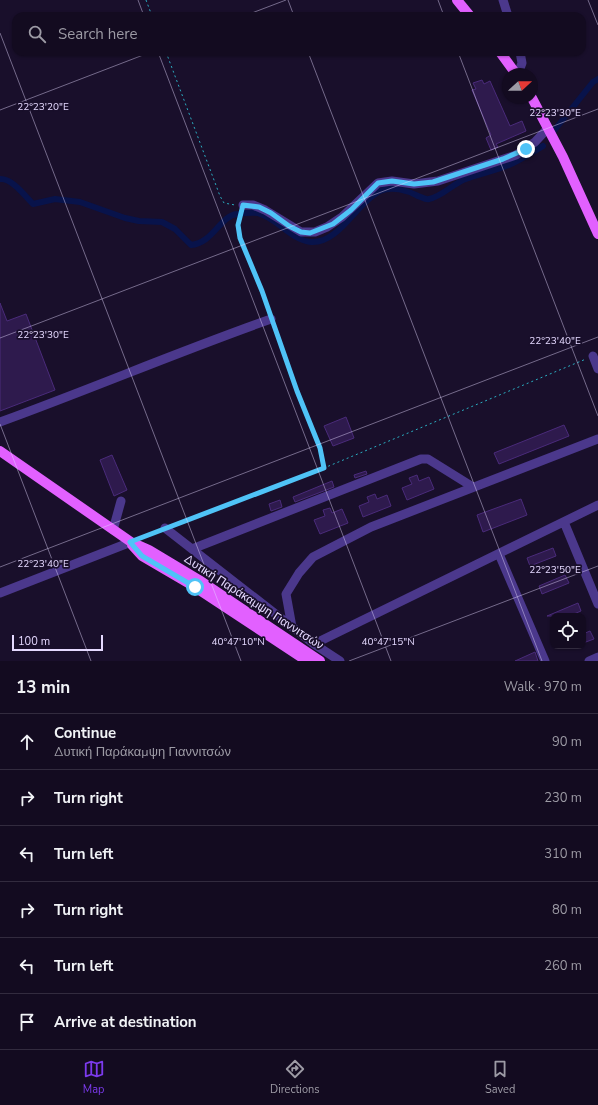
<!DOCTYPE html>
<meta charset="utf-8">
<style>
body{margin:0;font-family:"Nunito Sans",sans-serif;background:#1c1429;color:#f1f3f6}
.controls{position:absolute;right:12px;bottom:12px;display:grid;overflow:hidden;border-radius:8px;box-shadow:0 1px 3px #0004}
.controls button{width:36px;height:36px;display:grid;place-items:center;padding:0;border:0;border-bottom:1px solid #322b3e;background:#130b20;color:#f1f3f6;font:20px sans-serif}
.compass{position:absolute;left:502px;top:68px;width:36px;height:36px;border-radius:50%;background:#130b20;box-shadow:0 1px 3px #0004;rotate:69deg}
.scale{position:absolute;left:12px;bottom:10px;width:91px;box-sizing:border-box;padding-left:4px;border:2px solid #e5d9ff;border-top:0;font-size:11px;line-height:14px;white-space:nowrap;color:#e5d9ff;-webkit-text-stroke:3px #190f2b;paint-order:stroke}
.stop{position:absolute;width:12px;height:12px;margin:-9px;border:3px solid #4fc3f7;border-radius:50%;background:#fff}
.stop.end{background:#4fc3f7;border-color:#fff;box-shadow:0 1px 4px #0008}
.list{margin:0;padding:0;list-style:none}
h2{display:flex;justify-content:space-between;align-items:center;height:52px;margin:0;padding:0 16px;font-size:17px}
h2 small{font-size:13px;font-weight:400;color:#9d9ba5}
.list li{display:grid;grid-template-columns:26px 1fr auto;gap:12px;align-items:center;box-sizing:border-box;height:56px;padding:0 16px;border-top:1px solid #322b3e}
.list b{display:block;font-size:15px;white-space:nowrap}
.list p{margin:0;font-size:13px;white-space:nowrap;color:#9d9ba5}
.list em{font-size:13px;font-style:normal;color:#9d9ba5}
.icon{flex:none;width:22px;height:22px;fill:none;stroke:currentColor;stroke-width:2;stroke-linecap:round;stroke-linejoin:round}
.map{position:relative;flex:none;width:598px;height:661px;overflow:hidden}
.search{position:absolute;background:#130b20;box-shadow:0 1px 3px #0004;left:12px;right:12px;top:12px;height:44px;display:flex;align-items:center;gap:10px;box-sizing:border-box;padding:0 14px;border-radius:12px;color:#9d9ba5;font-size:15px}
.sheet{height:388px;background:#130b20}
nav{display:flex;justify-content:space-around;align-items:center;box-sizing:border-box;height:56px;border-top:1px solid #322b3e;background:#130b20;font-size:11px;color:#9d9ba5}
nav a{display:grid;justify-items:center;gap:2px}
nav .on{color:#7c3aed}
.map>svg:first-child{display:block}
</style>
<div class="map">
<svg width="598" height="661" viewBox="0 0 598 661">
<rect width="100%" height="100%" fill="#190f2b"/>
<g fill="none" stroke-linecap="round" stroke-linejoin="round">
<path stroke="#08134b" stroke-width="6" d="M553,132L593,82L598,79
M0,179C12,178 25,196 33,204L55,199L80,202L125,218L139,221L162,222L175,229L191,245C213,243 220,216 237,214C244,213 252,212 258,213C278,218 290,240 311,242C339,244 357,202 380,191C392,186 407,190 418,196C422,197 425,200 429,199C441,197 452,185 463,180C478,174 494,171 509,165C521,160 532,152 543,146"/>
</g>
<path fill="#2e1a4d" stroke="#4a2b7a" d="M482,80L484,84L490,81L510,126L522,121L526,131L496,144L498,147L491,150L486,138L491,135L472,90L476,89L473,83Z
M0,303L7,321L26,314L55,390L0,411Z
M346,417L354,438L333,446L324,426Z
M564,425L569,436L499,464L494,453Z
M112,455L127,490L114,496L100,460Z
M366,471L367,474L355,478L354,475Z
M417,475L419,481L429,477L434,489L407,500L402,488L412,484L409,478Z
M332,481L334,487L295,502L293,497Z
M375,494L377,499L387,495L391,506L363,517L359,506L369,502L367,497Z
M521,499L527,515L483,532L477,515Z
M280,500L282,507L271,511L269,504Z
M330,508L332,513L342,509L348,523L320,534L314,520L325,516L323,510Z
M553,548L556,556L530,566L527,558Z
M565,575L569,583L542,594L539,586Z
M578,603L581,611L569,616H547Z
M590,631L594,639L583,643V634Z
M535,652L538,661H515Z"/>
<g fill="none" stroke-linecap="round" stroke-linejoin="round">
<path stroke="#2aaec2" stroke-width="1" stroke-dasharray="2 3" stroke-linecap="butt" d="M146,0L152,16
M166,52L220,196L224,203L235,205
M242,213L239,225L240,238L269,312
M274,326L320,448L324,468
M174,525L324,468L586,359
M142,537L158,531"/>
<path stroke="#4b388c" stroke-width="9" d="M503,0L508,16
M518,74L522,63L520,52
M243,205H253L265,210L301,232H315L327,227L342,217L378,183L392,181L414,184L438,181L516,155L535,142L548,128
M593,356L598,369
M0,422C91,389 180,351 271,319
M564,522L598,604
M165,528L314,644L340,661
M113,530L121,501
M192,549L421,459H428L473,487
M499,554L545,661
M0,593L131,542
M292,627L286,594L299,573L313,557L371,527L598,439
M314,644L598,505
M589,661L598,657"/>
<path stroke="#e260ff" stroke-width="10" d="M457,0L470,16
M500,52L516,74
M532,98L563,157L598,234
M0,451L131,542L149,550L199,580L320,661
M132,545L142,556L195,587L307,661"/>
</g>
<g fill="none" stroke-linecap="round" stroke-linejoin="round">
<path stroke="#4fc3f7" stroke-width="5" d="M195,587L142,556L130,542L324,468L320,448L297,391L262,291L240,238L238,225L243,205L259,207L271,213L289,226L301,232L310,233L333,224L351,210L378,183L392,181L414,184L433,182L503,159L526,149"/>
</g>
<path fill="none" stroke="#e5d9ff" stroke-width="1" stroke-opacity="0.45" d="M138,0L144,16M288,0L294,16M438,0L444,16M588,0L598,25M244,16L286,0M0,33L241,661M158,52L391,661M308,52L542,661M458,52L598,416M0,110L151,52M0,338L598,109M0,424L91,661M0,567L598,337M349,661L598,566"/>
<g text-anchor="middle" stroke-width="3.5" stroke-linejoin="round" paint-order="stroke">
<g font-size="12" fill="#e5d9ff" stroke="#190f2b">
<text transform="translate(254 602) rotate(33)" y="4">Δυτική Παράκαμψη Γιαννιτσών</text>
</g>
</g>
<g font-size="10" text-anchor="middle" fill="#e5d9ff" stroke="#190f2b" stroke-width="3.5" stroke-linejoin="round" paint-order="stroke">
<text x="43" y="110">22°23'20"E</text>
<text x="555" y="116">22°23'30"E</text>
<text x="43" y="338">22°23'30"E</text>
<text x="555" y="344">22°23'40"E</text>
<text x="43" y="567">22°23'40"E</text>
<text x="555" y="573">22°23'50"E</text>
<text x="238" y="645">40°47'10"N</text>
<text x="388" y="645">40°47'15"N</text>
</g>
</svg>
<div class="controls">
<button><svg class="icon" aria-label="locate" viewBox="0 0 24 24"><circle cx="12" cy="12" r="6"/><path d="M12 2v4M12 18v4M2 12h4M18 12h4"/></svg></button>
</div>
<svg class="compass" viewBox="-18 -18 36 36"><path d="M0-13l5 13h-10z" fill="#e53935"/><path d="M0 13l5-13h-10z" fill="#9d9ba5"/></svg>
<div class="scale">100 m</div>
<div class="stop" style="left:195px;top:587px"></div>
<div class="stop end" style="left:526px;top:149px"></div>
<div class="search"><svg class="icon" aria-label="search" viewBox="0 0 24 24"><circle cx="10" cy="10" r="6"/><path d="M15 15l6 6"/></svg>Search here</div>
</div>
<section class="sheet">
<h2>13 min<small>Walk · 970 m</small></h2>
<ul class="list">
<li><svg class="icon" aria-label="ahead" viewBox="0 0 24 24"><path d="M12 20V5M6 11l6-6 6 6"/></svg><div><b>Continue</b><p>Δυτική Παράκαμψη Γιαννιτσών</p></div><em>90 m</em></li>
<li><svg class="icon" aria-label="right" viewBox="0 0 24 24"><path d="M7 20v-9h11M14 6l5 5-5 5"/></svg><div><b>Turn right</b></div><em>230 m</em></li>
<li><svg class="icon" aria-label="left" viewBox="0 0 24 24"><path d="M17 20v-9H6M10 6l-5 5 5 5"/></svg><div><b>Turn left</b></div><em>310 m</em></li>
<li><svg class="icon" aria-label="right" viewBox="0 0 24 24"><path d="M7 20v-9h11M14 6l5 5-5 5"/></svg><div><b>Turn right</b></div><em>80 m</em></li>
<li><svg class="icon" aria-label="left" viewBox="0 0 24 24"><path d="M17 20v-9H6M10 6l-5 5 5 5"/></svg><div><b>Turn left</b></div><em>260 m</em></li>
<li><svg class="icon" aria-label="arrive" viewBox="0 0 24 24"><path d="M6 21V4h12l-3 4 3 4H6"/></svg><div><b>Arrive at destination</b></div></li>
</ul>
</section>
<nav>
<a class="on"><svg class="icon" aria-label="map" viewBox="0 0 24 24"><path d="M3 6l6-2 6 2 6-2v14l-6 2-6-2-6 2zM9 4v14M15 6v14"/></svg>Map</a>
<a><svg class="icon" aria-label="directions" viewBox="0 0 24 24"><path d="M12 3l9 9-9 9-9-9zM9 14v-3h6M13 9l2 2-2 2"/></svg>Directions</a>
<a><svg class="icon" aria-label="saved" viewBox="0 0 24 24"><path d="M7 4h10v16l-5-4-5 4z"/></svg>Saved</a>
</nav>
